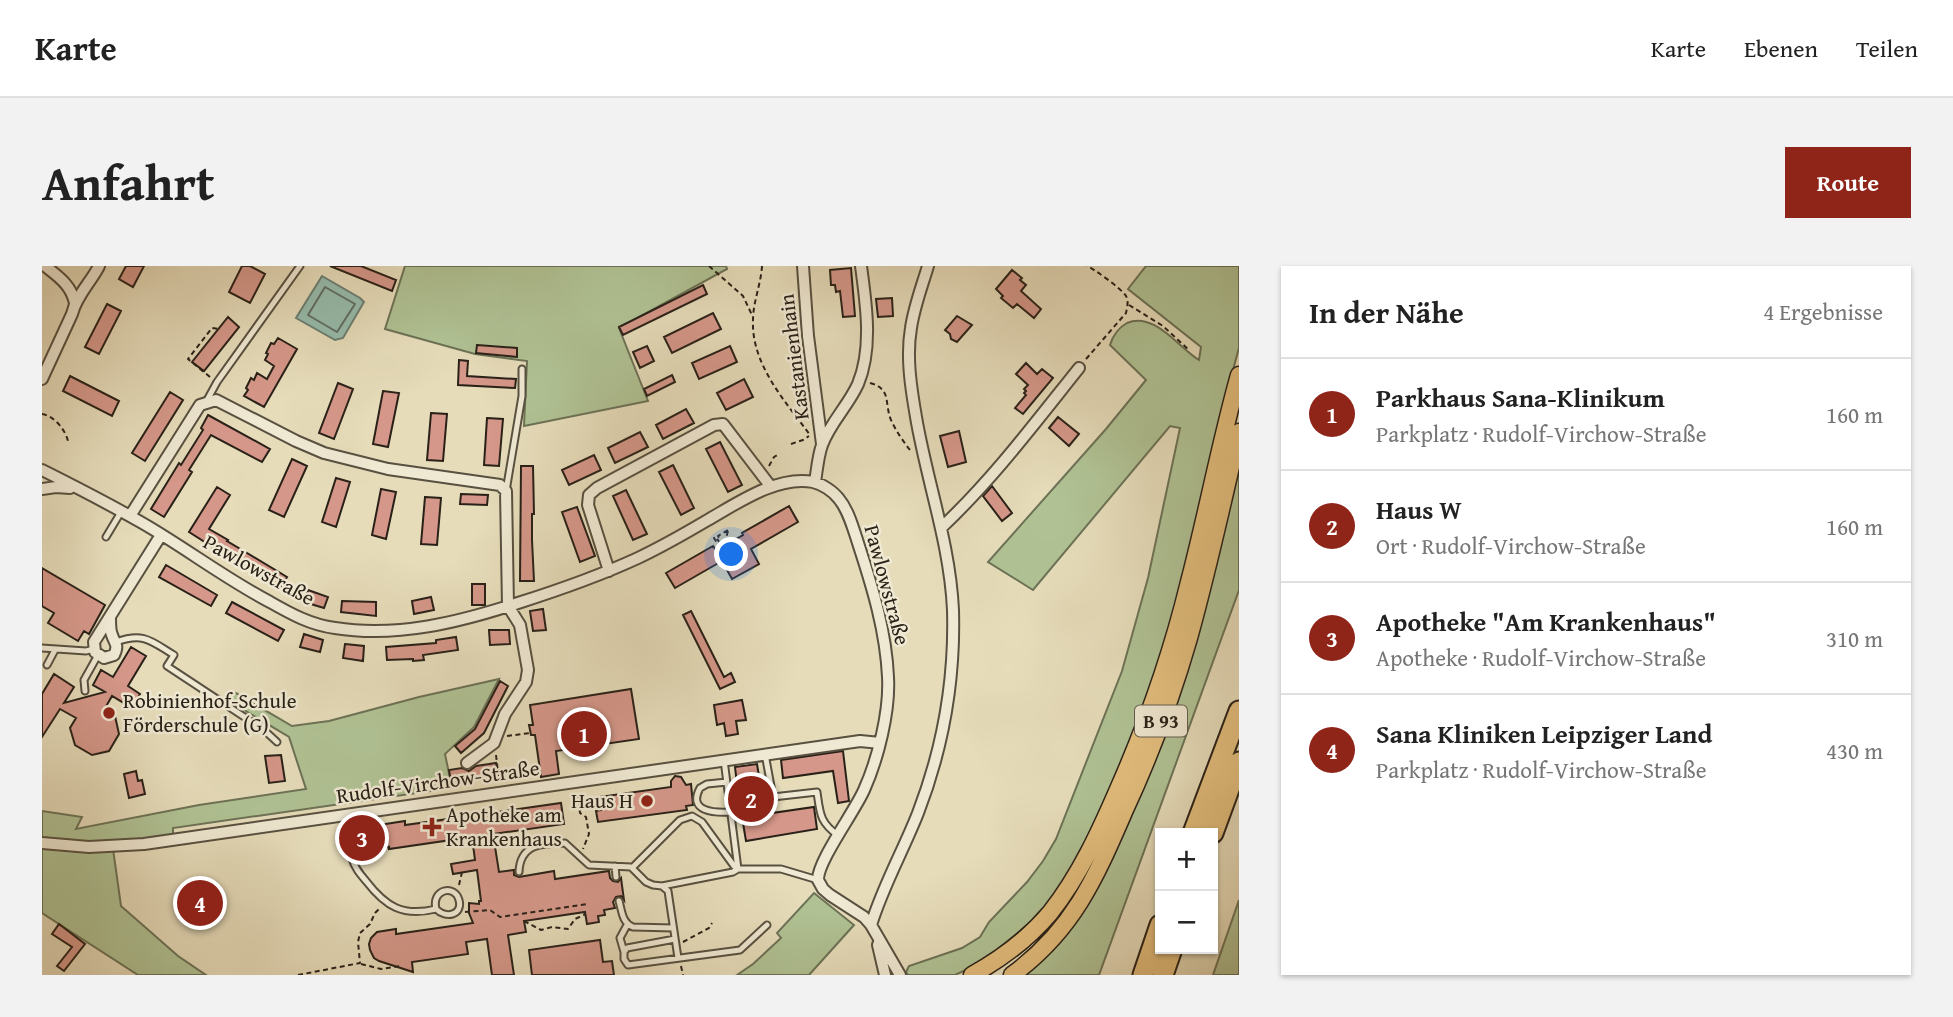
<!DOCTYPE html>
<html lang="de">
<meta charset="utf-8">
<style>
body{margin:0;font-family:"Gentium Book Plus",serif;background:#f2f2f2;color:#222}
.controls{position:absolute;right:21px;bottom:21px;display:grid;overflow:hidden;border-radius:0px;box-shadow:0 2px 5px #0004}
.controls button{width:63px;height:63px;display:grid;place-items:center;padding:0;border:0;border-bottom:2px solid #e0e0e0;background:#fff;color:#222;font:35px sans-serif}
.you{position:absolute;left:690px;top:289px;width:24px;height:24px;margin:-18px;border:5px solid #fff;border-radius:50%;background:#1a73e8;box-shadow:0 0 0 10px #1a73e833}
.badge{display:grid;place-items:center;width:46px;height:46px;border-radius:50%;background:#8f2418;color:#fff;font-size:23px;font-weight:700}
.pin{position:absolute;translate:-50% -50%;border:4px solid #fff;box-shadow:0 2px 7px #0006}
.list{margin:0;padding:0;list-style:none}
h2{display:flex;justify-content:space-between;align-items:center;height:91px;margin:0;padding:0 28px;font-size:30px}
h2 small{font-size:23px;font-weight:400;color:#767676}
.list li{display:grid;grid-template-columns:46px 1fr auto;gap:21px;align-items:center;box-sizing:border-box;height:112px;padding:0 28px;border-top:2px solid #e0e0e0}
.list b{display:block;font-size:26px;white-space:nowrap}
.list p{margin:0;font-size:23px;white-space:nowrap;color:#767676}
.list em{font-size:23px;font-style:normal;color:#767676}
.map{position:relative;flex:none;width:1197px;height:709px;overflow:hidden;border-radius:0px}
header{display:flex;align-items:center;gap:42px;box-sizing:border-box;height:98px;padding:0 35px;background:#fff;border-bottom:2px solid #e0e0e0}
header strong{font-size:33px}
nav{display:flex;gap:38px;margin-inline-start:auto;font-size:24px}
.intro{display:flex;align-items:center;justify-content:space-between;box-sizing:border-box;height:168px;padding:0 42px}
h1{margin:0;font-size:49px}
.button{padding:18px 32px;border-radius:0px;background:#8f2418;color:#fff;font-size:24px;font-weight:700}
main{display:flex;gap:42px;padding:0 42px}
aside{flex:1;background:#fff;border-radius:0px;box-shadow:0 2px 5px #0004}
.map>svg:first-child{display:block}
</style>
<header>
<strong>Karte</strong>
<nav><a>Karte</a><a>Ebenen</a><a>Teilen</a></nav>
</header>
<div class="intro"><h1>Anfahrt</h1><a class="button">Route</a></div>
<main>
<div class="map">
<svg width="1197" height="709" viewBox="0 0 1197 709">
<rect width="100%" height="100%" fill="#e6dcba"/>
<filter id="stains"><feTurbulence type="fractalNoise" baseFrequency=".00286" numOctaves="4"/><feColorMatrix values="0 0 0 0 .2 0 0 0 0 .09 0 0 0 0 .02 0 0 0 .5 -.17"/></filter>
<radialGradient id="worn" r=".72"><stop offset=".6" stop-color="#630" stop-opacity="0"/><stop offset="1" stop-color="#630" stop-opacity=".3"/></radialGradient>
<path fill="#b0c294" stroke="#6c7256" stroke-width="2" d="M363,0H684L685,3L577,62L606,135L482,160L485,95L433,88L343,63Z
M1104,0H1197V82L1181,140L1133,346L1116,402L1071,522L1030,606L1008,635L989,656L937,698L913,709H866L864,706L867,700L920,682L938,671L947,656L985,616L1001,595L1014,573L1080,405L1106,312L1138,162L1128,160L991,324L946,296L1064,163L1104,114L1068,79C1071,69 1076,62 1085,57C1112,45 1137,82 1157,94L1159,81L1086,23Z
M1197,197V324L1057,709H981L1019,675L1039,649Z
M457,413L432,461L403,488L410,522L131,562V570L70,576L79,640L136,690L164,709H96L0,647V545L40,551L34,563L157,539L264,523L247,471L187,435L192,426L250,460L287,455L377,431Z
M772,627L812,659L767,709H695L711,698L739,672L735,667Z
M1197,634V709H1171Z"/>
<path fill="#96bcad" stroke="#6a7e71" stroke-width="2" d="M280,10L318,32L322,36L301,72L293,74L254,52Z"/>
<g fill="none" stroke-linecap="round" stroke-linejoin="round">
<path stroke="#606e62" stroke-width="2" d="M283,21L313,38L295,66L266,49Z"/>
</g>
<path fill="#d59789" stroke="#292118" stroke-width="2" d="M84,0H102L91,21L77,13Z
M200,0H208L223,8L208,37L187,26Z
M288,0H319L354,14L350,25Z
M809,2L813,50L801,51L798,25L794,26L793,19H789L788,4Z
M970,4L980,12L978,14L984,19L979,25L999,43L992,52L975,38L971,42L959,32L961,30L954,23Z
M661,19L665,28L581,69L577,61Z
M850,32L851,50L836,51L834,33Z
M65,38L79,45L57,88L43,81Z
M671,47L679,63L630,87L622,71Z
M915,50L930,59L915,76L909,73L908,68L903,64Z
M186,51L197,61L162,105L150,96Z
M236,72L255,83L222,141L202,130L206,124L204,122L209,112L212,114L215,107L225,113L232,100L223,94L226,88L224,87L229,77L232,78Z
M435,79L475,82V91L434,87Z
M605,80L612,95L598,102L591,86Z
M688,80L695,96L657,113L650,97Z
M417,94L426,95L425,110L474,113L473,122L416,119Z
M984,97L995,108L1000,103L1011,112L981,148L973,142L984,129L982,127L984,125L982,123L986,119L974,108Z
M630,109L633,116L605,130L602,123Z
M28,110L77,135L70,150L21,125Z
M702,113L711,131L684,144L675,127Z
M296,117L311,123L292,173L277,167Z
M341,125L357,127L346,181L331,178Z
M128,126L141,134L103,195L90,187Z
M644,143L652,157L621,173L614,159Z
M389,147L405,148L401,195L385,194Z
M166,149L228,183L220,196L169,169L147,204L150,206L122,251L109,243L137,197L139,199L161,164L159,162Z
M1016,151L1037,168L1027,180L1007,162Z
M445,152L461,153L457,200L442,199Z
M917,165L924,196L906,201L898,170Z
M598,166L606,181L573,197L566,182Z
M678,176L700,219L686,226L664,183Z
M552,189L559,204L527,219L520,204Z
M250,193L265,200L242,251L227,244Z
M631,199L652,242L639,249L617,206Z
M479,200H491L492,248H490V274L492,315H478Z
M294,212L308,216L294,261L280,256Z
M950,220L970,247L960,255L941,230Z
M175,221L188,229L167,263L186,274L185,275L245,311L238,322L171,283L172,282L147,266Z
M339,223L354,226L344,273L330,269Z
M584,224L605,268L591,274L571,230Z
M419,228L446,229L445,239L418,238Z
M383,231L399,232L395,279L379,278Z
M747,240L756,256L709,283L717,298L690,313L680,295L633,322L624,307L671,280L674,284L701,269L700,267Z
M535,241L553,290L538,296L520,246Z
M124,299L175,329L169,340L117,311Z
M0,302L63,339L47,368L42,365L36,375L6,357L12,347L0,340Z
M430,318H443V339H430Z
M266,324L286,331L282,342L262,336Z
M389,331L392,344L372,348L370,335Z
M300,335L334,336V350L299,346Z
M190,336L242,364L236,375L184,347Z
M501,343L504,364L491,365L488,345Z
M649,345L682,411L689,407L693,416L678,423L641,349Z
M447,364H467L468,378L448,379Z
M262,368L281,374L278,386L258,381Z
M414,371L416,384L381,389L382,394L371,395V393L345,394L344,381L394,377V374Z
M303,378L322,380L321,395L301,392Z
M89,381L104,390L86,420L98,428L90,442L70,430L62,444L73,450L77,468L67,485L50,489L33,479L28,462L34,452L18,443L0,471V428L12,408L32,421L22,437L63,426L51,419L59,404L71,411Z
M458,415L466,420L442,467L419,487L413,480L433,463Z
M589,423L597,473L514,485L517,508L499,511L493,469H489L487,459H491L488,439Z
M700,434L704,454L694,455L696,468L684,470L682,457L675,459L672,439Z
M801,485L807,535L796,537L791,505L741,512L739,494Z
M239,489L243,515L227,517L223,490Z
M454,497L456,509L409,516L407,504L420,502L427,505L434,500Z
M715,498L723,548L772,541L775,563L704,575L700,551L695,552L690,518H695L693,501Z
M94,505L96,515L100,514L103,528L87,532L82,508Z
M633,510L639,511L644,519L649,518L651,539L644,540L645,544L556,556L554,545L559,544L557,531L629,521V515Z
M519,537L522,558L451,568L457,606L472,604V609L477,611L512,605L513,613L567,605L568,612L571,615L576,616L579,612L582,634L579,630L574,631L571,636L573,642L562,644L563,649L556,650L557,656L545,658L543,646L482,655L484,666L466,669L472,709H450L445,673L424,676L426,688L370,696L371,706L337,695L332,692L328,684L327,678L329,672L335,666L354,663V668L431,657L427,647V637L437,638V635H439L435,604L411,608L409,598L433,594L430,571L347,583V581L327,584L326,578H321L320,568H325L324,561L363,555V559Z
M17,658L43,678L22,705L15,700L30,681L10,668Z
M558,674L561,696L570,695L572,709H490L487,684Z"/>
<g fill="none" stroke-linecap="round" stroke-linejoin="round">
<g stroke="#585040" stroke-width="9">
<path id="lane" d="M164,136L175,116L258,0
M464,225L480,130V103
M64,271L79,246
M74,376C102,366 109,375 132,389L125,400L222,464L235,476
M0,382L44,385L52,383
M5,399L13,384
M43,425L42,414L56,389
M723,488L731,531L775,526C778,548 778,557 797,570
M685,516L665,518L658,522C645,546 673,547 689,546
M302,549C304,563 306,579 310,592C312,601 318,608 324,615C344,641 361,651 394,643C404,653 421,649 417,634C413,618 389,623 394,643
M573,600L574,611
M590,602L638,554L650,550L660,556L692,600L696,603H739L776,614
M477,606C478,578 500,577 523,577L547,599L589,601L604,616L611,619L620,620L691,606L696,603L682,494
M620,620L626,625L636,692
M577,635C580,645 580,657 591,661L631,662
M633,673L585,682L582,686V693L586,699L698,684L725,659
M582,686L578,672L585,659"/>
</g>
<g stroke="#585040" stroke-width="14">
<path id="street" d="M3,0C17,11 29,19 33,37
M761,0L766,70L780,178
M0,113L30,48C34,30 49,16 57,0
M0,204C34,221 69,239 102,258C145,283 184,313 228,336C249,348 269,359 293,362C355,372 418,356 476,337C517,324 557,310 596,292C619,281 642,268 664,255C694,238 735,209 771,216C780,218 791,225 797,233C807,245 812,265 817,280C831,323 844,366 846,411C848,445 836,493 822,524C813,545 775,596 776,614L781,623L788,629L822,651L829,659L858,709
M773,216C775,204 776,190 780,179C788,157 806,140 816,118C831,82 824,37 819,0
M0,223L14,221L28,222
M88,250L158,139L174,134L254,175L282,187L346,203L458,219L464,225L466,340L478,359L486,404L484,416L463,448L452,477L425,497
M899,262C950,214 993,157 1037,102
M567,305L546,239L547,229L555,222L672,159L681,158L729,221
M68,352C68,357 68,365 70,369C73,378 77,379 72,389L62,392L53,386L52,376L119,269
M0,577L47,581L102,578L818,475L838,477
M829,659C841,620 861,585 876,547C901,482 913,413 911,344C908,278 885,216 874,151C869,122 864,91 869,62C872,41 880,20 886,0
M837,676L836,679L843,709"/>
</g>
<g stroke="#292118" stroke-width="19">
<path id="primary" d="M930,709C959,693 986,673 1008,647C1038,609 1058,565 1077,521C1106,455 1130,386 1147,316C1165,247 1178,177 1197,109
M970,709C1031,664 1053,613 1082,546C1108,490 1130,431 1147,372C1166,304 1181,235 1197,166"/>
</g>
<g stroke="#292118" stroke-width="23">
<path id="highway" d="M1151,567L1197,445
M1171,567L1197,496
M1101,709L1118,659
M1121,709L1130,683"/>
</g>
<path stroke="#292118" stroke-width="2" stroke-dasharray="5 3.5" stroke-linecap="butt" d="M667,0L701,30L710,49
M720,0C719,18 711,36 711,54C709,98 743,135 768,169
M1087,39L1121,60L1147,84
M1044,93L1084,47C1085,42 1087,35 1084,30C1080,23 1052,3 1045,0
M168,111L146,93L170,62L177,63
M828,117C850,123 842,137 849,154C854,165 861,175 868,184L871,185
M0,148C12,150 23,163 26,175
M749,178L761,174L767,170
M727,200L732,191L737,188
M686,265L684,272L687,277
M686,279L679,283L672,272L674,271L679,279L681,278L676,270L686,264
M465,470L488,467
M454,489L457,515
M536,527L538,547L544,551L547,568L541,583
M417,619L420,606
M423,646L448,644L458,651L545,638
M482,655L499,664L510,661L526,663L533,653L542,649L543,646
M641,676L667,662L670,657
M319,698L339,703L358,700
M639,700L641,709
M256,709L318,697L316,676L318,667L328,658L333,647L338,642"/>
<use href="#lane" stroke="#efe8d2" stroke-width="5"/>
<use href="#street" stroke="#efe8d2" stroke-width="10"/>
<use href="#primary" stroke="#e3be7d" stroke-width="16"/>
<use href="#highway" stroke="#e3be7d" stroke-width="19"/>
</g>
<g fill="#8f2418" stroke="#efe8d2" stroke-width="2.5">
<circle cx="67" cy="447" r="7"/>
<circle cx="605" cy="535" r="7"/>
<path d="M386.5 550.5h7v7h7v7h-7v7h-7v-7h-7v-7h7z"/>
</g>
<g text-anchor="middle" stroke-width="5" stroke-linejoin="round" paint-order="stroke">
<rect fill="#efe8d2" stroke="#645d50" stroke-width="2" x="1093" y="439.5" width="52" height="31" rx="5"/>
<g font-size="19" font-weight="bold" fill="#292118">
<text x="1119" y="462">B 93</text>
</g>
<g font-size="21" fill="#292118" stroke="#efe8d2">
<text transform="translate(752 91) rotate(-97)" y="7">Kastanienhain</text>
<text transform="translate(217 304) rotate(29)" y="7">Pawlowstraße</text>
<text transform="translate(845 319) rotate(75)" y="7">Pawlowstraße</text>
<text transform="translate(396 516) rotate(-8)" y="7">Rudolf-Virchow-Straße</text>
</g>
<g font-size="21" fill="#292118" stroke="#efe8d2" text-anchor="start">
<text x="81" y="442">Robinienhof-Schule<tspan x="81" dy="24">Förderschule (G)</tspan></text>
<text x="591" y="542" text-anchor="end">Haus H</text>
<text x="404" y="556">Apotheke am<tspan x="404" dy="24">Krankenhaus</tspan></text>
</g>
</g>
<rect width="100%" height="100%" filter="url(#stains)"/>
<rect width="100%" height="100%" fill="url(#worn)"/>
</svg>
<div class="controls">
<button>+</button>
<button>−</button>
</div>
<div class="you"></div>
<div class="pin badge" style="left:542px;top:468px">1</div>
<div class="pin badge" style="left:709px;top:533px">2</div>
<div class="pin badge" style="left:320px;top:572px">3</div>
<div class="pin badge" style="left:158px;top:637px">4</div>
</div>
<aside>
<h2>In der Nähe<small>4 Ergebnisse</small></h2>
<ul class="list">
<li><span class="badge">1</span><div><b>Parkhaus Sana-Klinikum</b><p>Parkplatz · Rudolf-Virchow-Straße</p></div><em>160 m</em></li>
<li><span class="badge">2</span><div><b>Haus W</b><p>Ort · Rudolf-Virchow-Straße</p></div><em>160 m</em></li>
<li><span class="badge">3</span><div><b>Apotheke &quot;Am Krankenhaus&quot;</b><p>Apotheke · Rudolf-Virchow-Straße</p></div><em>310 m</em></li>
<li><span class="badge">4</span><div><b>Sana Kliniken Leipziger Land</b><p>Parkplatz · Rudolf-Virchow-Straße</p></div><em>430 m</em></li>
</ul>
</aside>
</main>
